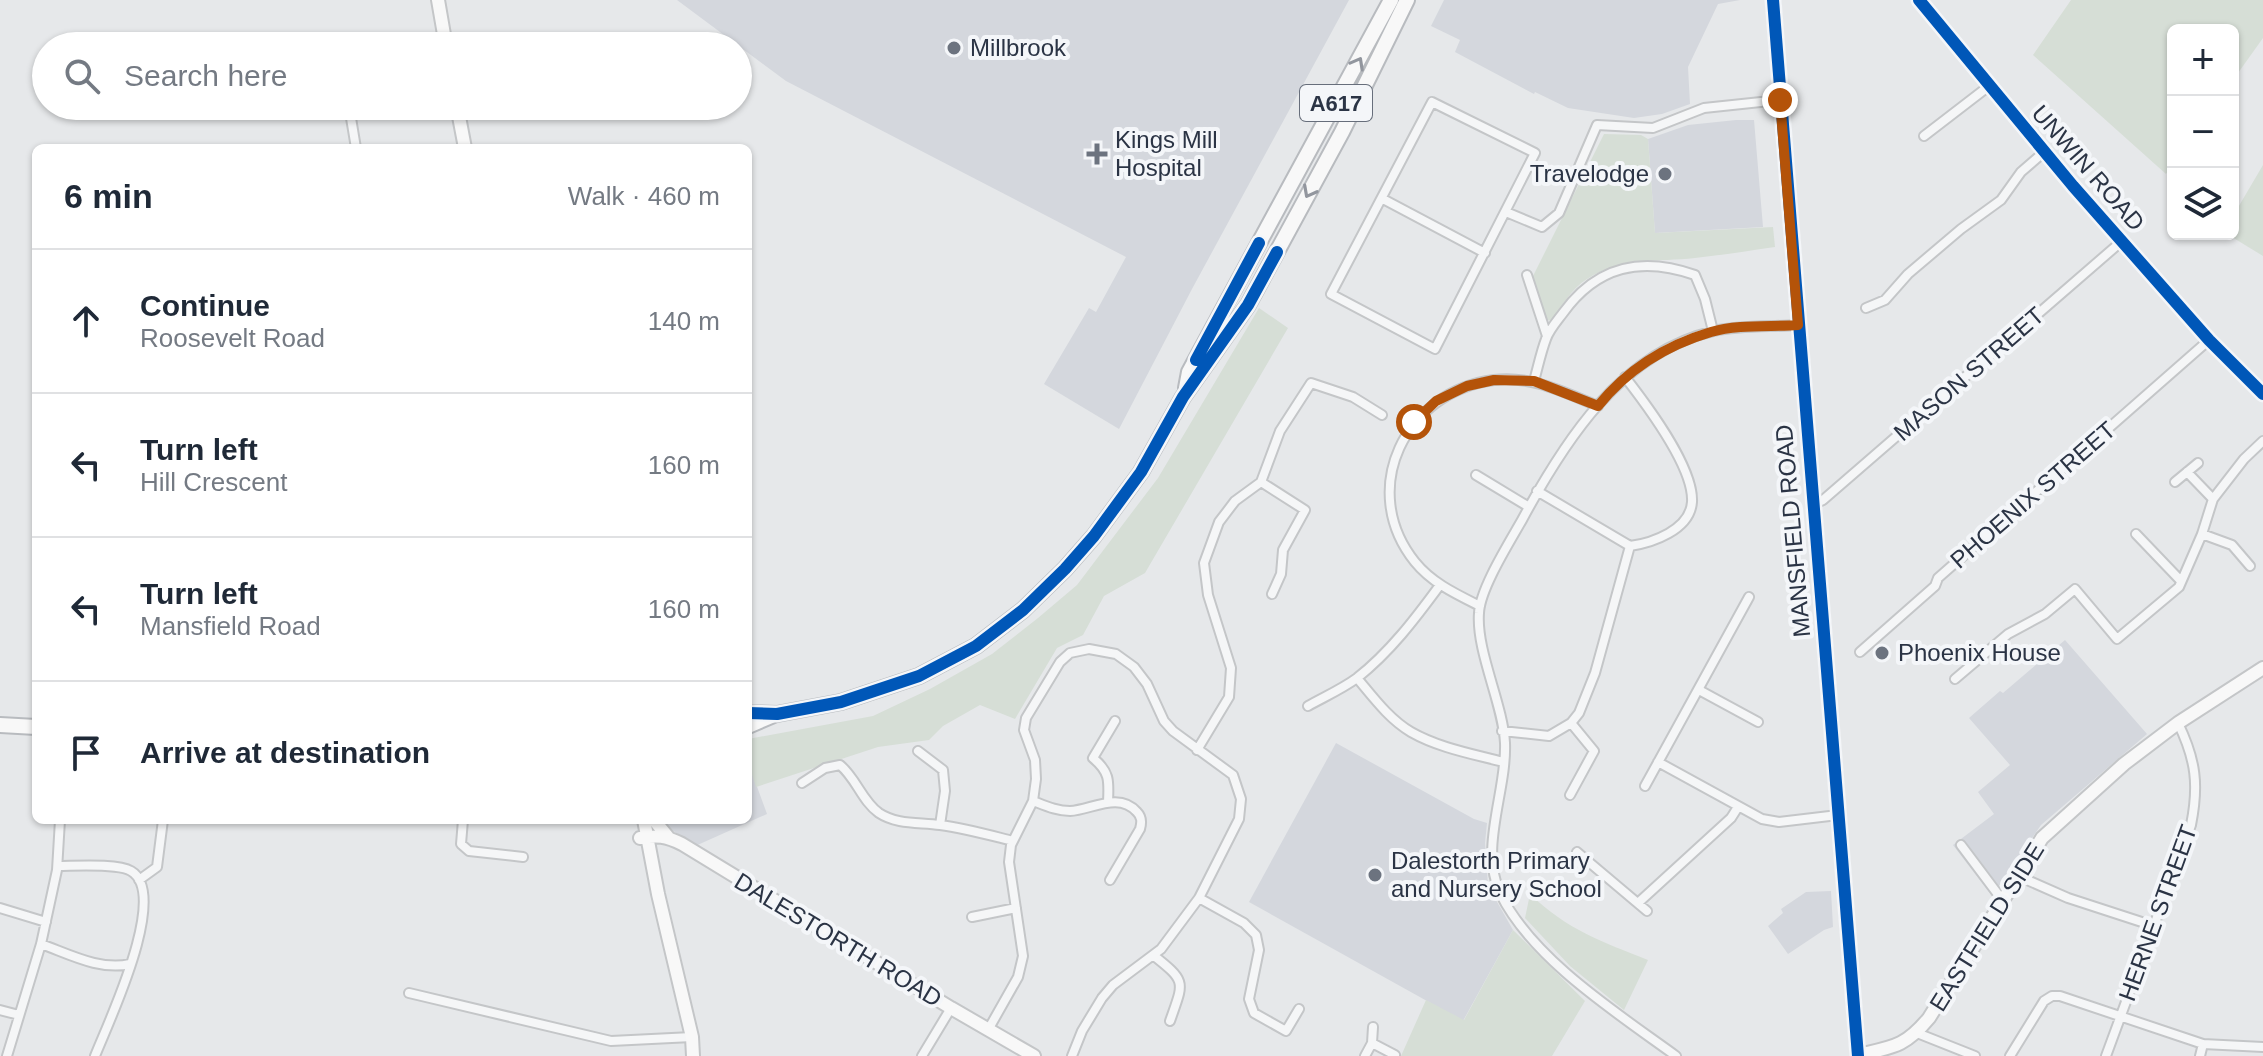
<!DOCTYPE html>
<meta charset="utf-8">
<style>
body{margin:0;font-family:Helvetica,sans-serif;background:#f2f2f3;color:#1f2937}
.controls{position:absolute;right:24px;top:24px;display:grid;overflow:hidden;border-radius:12px;box-shadow:0 2px 6px #0004}
.controls button{width:72px;height:72px;display:grid;place-items:center;padding:0;border:0;border-bottom:2px solid #e0e1e3;background:#fff;color:#1f2937;font:40px sans-serif}
.stop{position:absolute;width:24px;height:24px;margin:-18px;border:6px solid #b45309;border-radius:50%;background:#fff}
.stop.end{background:#b45309;border-color:#fff;box-shadow:0 2px 8px #0008}
.list{margin:0;padding:0;list-style:none}
h2{display:flex;justify-content:space-between;align-items:center;height:104px;margin:0;padding:0 32px;font-size:34px}
h2 small{font-size:26px;font-weight:400;color:#747a83}
.list li{display:grid;grid-template-columns:52px 1fr auto;gap:24px;align-items:center;box-sizing:border-box;height:144px;padding:0 32px;border-top:2px solid #e0e1e3}
.list b{display:block;font-size:30px;white-space:nowrap}
.list p{margin:0;font-size:26px;white-space:nowrap;color:#747a83}
.list em{font-size:26px;font-style:normal;color:#747a83}
.icon{flex:none;width:44px;height:44px;fill:none;stroke:currentColor;stroke-width:2;stroke-linecap:round;stroke-linejoin:round}
.map{position:relative;flex:none;width:2263px;height:1056px;overflow:hidden}
.search{position:absolute;background:#fff;box-shadow:0 2px 6px #0004;left:32px;top:32px;width:720px;height:88px;display:flex;align-items:center;gap:20px;box-sizing:border-box;padding:0 28px;border-radius:44px;color:#747a83;font-size:30px}
.panel{position:absolute;background:#fff;box-shadow:0 2px 6px #0004;left:32px;top:144px;width:720px;height:680px;border-radius:12px}
.map>svg:first-child{display:block}
</style>
<div class="map">
<svg width="2263" height="1056" viewBox="0 0 2263 1056">
<rect width="100%" height="100%" fill="#e6e8ea"/>
<path fill="#d4d7dd" d="M677,0H1349L1192,289L1119,429L1044,384L1089,308L1096,312L1126,257L786,81Z
M1444,0H1740L1718,4L1688,67L1690,104L1662,114L1634,118L1568,108L1535,92L1534,94L1455,52L1460,40L1431,26Z
M1736,120H1754L1763,227L1655,233L1648,139L1688,125Z
M2065,640L2147,734L2041,825L1992,896L1953,845L1994,814L1978,792L2010,765L1969,718L2000,691L2003,693Z
M1336,743L1474,819L1487,823L1485,843L1488,886L1513,930L1463,1021L1249,902Z
M748,762L767,814L693,847L660,820H748Z
M1831,891L1833,927L1824,930L1788,954L1768,926L1783,913L1781,909L1806,892Z"/>
<path fill="#d6ded6" d="M2071,0H2263V38L2233,80V30H2173V164L2166,174L2033,55Z
M1604,134L1641,135L1648,139L1655,233L1773,227L1775,247C1748,251 1722,255 1695,258C1658,262 1620,257 1587,279C1571,289 1562,306 1551,321L1545,319L1532,278Z
M2263,165V256L2227,234H2233V216Z
M1259,308L1288,328L1145,573L1104,596L1083,635L1057,648L1015,719L980,705L943,726L929,740L878,747L756,787L748,762V739L873,716L930,689L992,654L1038,618L1077,585L1158,478Z
M1530,894C1569,931 1601,941 1648,960L1624,1010L1570,966L1525,918Z
M1513,930L1585,1001L1552,1056H1401L1426,1000L1464,1020Z"/>
<g fill="none" stroke-linecap="round" stroke-linejoin="round">
<g stroke="#c4c6c8" stroke-width="12">
<path id="street" d="M1919,0L2073,186L2209,340L2263,394
M1432,102L1535,153L1435,349L1331,294Z
M349,106L356,148
M1924,136L1989,86
M1383,199L1485,253
M1506,212L1542,227L1559,213L1597,125L1653,128L1704,108L1780,100
M1527,275L1547,336
M1866,308L1885,300L1908,274L1961,229L2001,200L2021,172L2044,152
M1534,381C1538,367 1541,352 1546,339C1549,330 1557,321 1563,313C1597,266 1641,256 1695,275L1705,299L1713,331
M2187,472L2213,499
M1476,475L1529,507
M1261,482L1305,510L1283,550L1281,574L1272,594
M2175,482L2198,463
M1537,491L1630,546C1652,543 1690,530 1692,502C1694,467 1646,404 1625,377
M1814,504L1823,500L2122,241
M2136,534L2181,581
M2202,534L2232,545L2250,566
M1480,606C1456,594 1432,583 1415,562C1357,490 1405,391 1494,380C1531,375 1565,393 1598,406
M1860,652L1935,586L1938,578L2209,340
M1357,678C1373,697 1389,719 1411,732C1439,748 1473,754 1503,762
M1955,679L2008,634L2045,614L2075,589L2117,639L2179,587L2202,534L2213,499L2244,459L2263,441
M1699,690L1758,722
M1308,706C1324,697 1342,689 1357,678C1390,652 1415,619 1440,585
M1502,731L1549,736L1571,723L1579,713L1595,673L1630,546
M1197,750L1229,697L1231,668L1208,595L1204,563L1219,522L1235,501L1261,482L1280,431L1311,383L1353,397L1382,415
M918,751L943,770L945,791L940,825
M1658,762L1762,819L1779,822L1838,815
M802,783L825,768L840,765C856,778 862,801 879,813C897,825 920,822 940,825C964,828 989,835 1013,841
M1645,786L1749,597
M1570,795L1594,751L1571,723
M1033,801C1046,806 1057,811 1070,811C1091,810 1119,791 1137,812C1142,817 1142,822 1140,829L1110,880
M1108,802C1109,781 1110,772 1093,758L1115,721
M463,820L461,844L469,851L523,857
M1961,845L2003,901
M1577,852L1647,911
M58,866C75,866 118,863 131,871C170,894 108,1023 95,1056
M2018,876L2068,898L2154,926
M139,880L157,867L163,820
M1199,898L1244,923L1256,935L1259,950L1249,999L1254,1013L1286,1031L1299,1009
M1638,903L1731,818L1738,807
M0,908L46,922
M972,917L1016,908
M41,944C69,954 100,971 130,964
M1153,955C1187,982 1184,981 1170,1021
M409,993L611,1041L692,1037
M0,1010L19,1015
M988,1030L1018,977L1023,956L1009,862L1011,845L1033,801L1036,779L1035,760L1024,730L1026,718L1060,662L1070,653L1089,649L1116,654L1134,667L1147,684L1164,721L1173,731L1233,775L1241,799L1239,819L1199,898L1161,949L1113,985L1102,998L1082,1031L1072,1056
M1917,1033L1975,1056
M1372,1043L1395,1055
M7,1056L41,944L57,870L60,820
M922,1056L951,1008
M1365,1056L1372,1043L1373,1027
M1676,1056C1617,1013 1532,959 1500,893C1479,847 1507,791 1505,743C1503,704 1476,651 1479,613C1480,589 1509,543 1522,520C1564,442 1621,352 1714,331C1741,325 1771,327 1798,325
M2010,1056L2044,1001L2052,996H2060L2203,1044L2263,1047
M2106,1056L2191,825C2199,785 2196,760 2178,723
M2200,1056L2203,1044"/>
</g>
<g stroke="#c4c6c8" stroke-width="16">
<path id="secondary" d="M438,0L446,46
M1773,0L1858,1056
M457,106L465,148
M644,820L658,894L692,1037L693,1056
M654,820L668,837
M640,838C657,835 666,836 682,844L951,1008L1034,1056
M1858,1055C1893,1047 1905,1047 1929,1018L2042,838L2124,764L2178,723L2263,668"/>
</g>
<g stroke="#b8bbbf" stroke-width="18">
<path id="highway" d="M1186,388L1189,372L1391,0
M748,713L777,714L841,702L919,676L976,646L1023,610L1065,569L1094,536L1141,472L1183,397L1248,305L1342,132L1407,0
M0,725L36,727
M748,726L776,714"/>
</g>
<use href="#street" stroke="#f5f6f7" stroke-width="8"/>
<use href="#secondary" stroke="#f8f8f8" stroke-width="12"/>
<use href="#highway" stroke="#f8f8f8" stroke-width="14"/>
<g stroke="#f4f6f9" stroke-width="17">
<path id="cycleway" d="M1773,0L1858,1056
M1919,0L2073,186L2209,340L2263,394
M1196,360L1259,243
M748,713L777,714L841,702L919,676L976,646L1023,610L1065,569L1094,536L1141,472L1183,397L1248,305L1277,252"/>
</g>
<use href="#cycleway" stroke="#0057b8" stroke-width="12"/>
</g>
<defs><path id="oneway-chevron" d="M-2-3.5L2.5 0L-2 3.5" fill="none" stroke-width="1.6" stroke-linecap="round" stroke-linejoin="round" transform="scale(2)"/></defs>
<g stroke="#92969e">
<use href="#oneway-chevron" transform="translate(1358 63) rotate(-61)"/>
<use href="#oneway-chevron" transform="translate(1309 192) rotate(118)"/>
</g>
<g fill="none" stroke-linecap="round" stroke-linejoin="round">
<path stroke="#b45309" stroke-width="10" d="M1414,422L1436,401L1467,386L1494,380L1534,381L1598,406C1627,370 1667,345 1711,332C1738,324 1771,327 1798,325L1780,100"/>
</g>
<g fill="#6c737f" stroke="#f4f6f9" stroke-width="3">
<circle cx="954" cy="48" r="8"/>
<path d="M1093 142h8v8h8v8h-8v8h-8v-8h-8v-8h8z"/>
<circle cx="1665" cy="174" r="8"/>
<circle cx="1882" cy="653" r="8"/>
<circle cx="1375" cy="875" r="8"/>
</g>
<g text-anchor="middle" stroke-width="8" stroke-linejoin="round" paint-order="stroke">
<rect fill="#f4f6f9" stroke="#676e7b" stroke-width="2" x="1300" y="85" width="72" height="36" rx="6"/>
<g font-size="22" font-weight="bold" fill="#2b3445">
<text x="1336" y="111">A617</text>
</g>
<g font-size="24" fill="#2b3445" stroke="#f4f6f9" text-anchor="start">
<text x="970" y="56">Millbrook</text>
<text x="1115" y="148">Kings Mill<tspan x="1115" dy="28">Hospital</tspan></text>
<text x="1649" y="182" text-anchor="end">Travelodge</text>
<text x="1898" y="661">Phoenix House</text>
<text x="1391" y="869">Dalestorth Primary<tspan x="1391" dy="28">and Nursery School</tspan></text>
</g>
<g font-size="24" fill="#2b3445" stroke="#f4f6f9">
<text transform="translate(2088 168) rotate(49)" y="8">UNWIN ROAD</text>
<text transform="translate(1969 374) rotate(-41)" y="8">MASON STREET</text>
<text transform="translate(2033 495) rotate(-41)" y="8">PHOENIX STREET</text>
<text transform="translate(1793 531) rotate(-95)" y="8">MANSFIELD ROAD</text>
<text transform="translate(2158 913) rotate(-70)" y="8">HERNE STREET</text>
<text transform="translate(1987 927) rotate(-58)" y="8">EASTFIELD SIDE</text>
<text transform="translate(838 940) rotate(31)" y="8">DALESTORTH ROAD</text>
</g>
</g>
</svg>
<div class="controls">
<button>+</button>
<button>−</button>
<button><svg class="icon" aria-label="layers" viewBox="0 0 24 24"><path d="M12 4l9 5-9 5-9-5zM3 14l9 5 9-5"/></svg></button>
</div>
<div class="stop" style="left:1414px;top:422px"></div>
<div class="stop end" style="left:1780px;top:100px"></div>
<div class="search"><svg class="icon" aria-label="search" viewBox="0 0 24 24"><circle cx="10" cy="10" r="6"/><path d="M15 15l6 6"/></svg>Search here</div>
<section class="panel">
<h2>6 min<small>Walk · 460 m</small></h2>
<ul class="list">
<li><svg class="icon" aria-label="ahead" viewBox="0 0 24 24"><path d="M12 20V5M6 11l6-6 6 6"/></svg><div><b>Continue</b><p>Roosevelt Road</p></div><em>140 m</em></li>
<li><svg class="icon" aria-label="left" viewBox="0 0 24 24"><path d="M17 20v-9H6M10 6l-5 5 5 5"/></svg><div><b>Turn left</b><p>Hill Crescent</p></div><em>160 m</em></li>
<li><svg class="icon" aria-label="left" viewBox="0 0 24 24"><path d="M17 20v-9H6M10 6l-5 5 5 5"/></svg><div><b>Turn left</b><p>Mansfield Road</p></div><em>160 m</em></li>
<li><svg class="icon" aria-label="arrive" viewBox="0 0 24 24"><path d="M6 21V4h12l-3 4 3 4H6"/></svg><div><b>Arrive at destination</b></div></li>
</ul>
</section>
</div>
